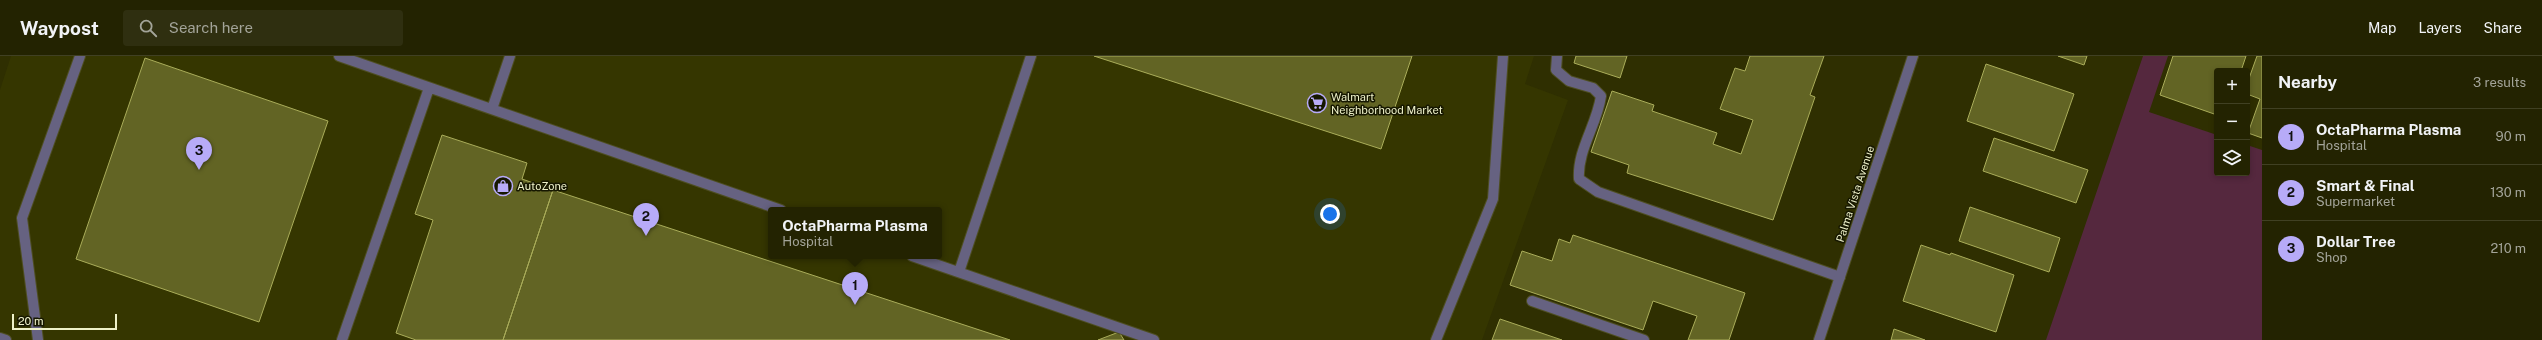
<!DOCTYPE html>
<meta charset="utf-8">
<style>
body{margin:0;font-family:"Public Sans",sans-serif;background:#2f2f10;color:#f1f3f6}
.controls{position:absolute;right:12px;top:12px;display:grid;overflow:hidden;border-radius:4px;box-shadow:0 2px 6px #0003}
.controls button{width:36px;height:36px;display:grid;place-items:center;padding:0;border:0;border-bottom:1px solid #404023;background:#232301;color:#f1f3f6;font:20px sans-serif}
.scale{position:absolute;left:12px;bottom:10px;width:105px;box-sizing:border-box;padding-left:4px;border:2px solid #eef1c9;border-top:0;font-size:11px;line-height:14px;white-space:nowrap;color:#eef1c9;-webkit-text-stroke:3px #161700;paint-order:stroke}
.you{position:absolute;left:1330px;top:158px;width:14px;height:14px;margin:-10px;border:3px solid #fff;border-radius:50%;background:#1a73e8;box-shadow:0 0 0 6px #1a73e833}
.badge{display:grid;place-items:center;width:26px;height:26px;border-radius:50%;background:#b7abf8;color:#111;font-size:13px;font-weight:700}
.pin{position:absolute;translate:-50% -33px;filter:drop-shadow(0 1px 2px #0008)}
.pin::after{content:'';position:absolute;top:21px;width:14px;height:12px;background:inherit;clip-path:polygon(0 0,100% 0,50% 100%)}
.popup{position:absolute;left:768px;top:151px;width:174px;height:52px;box-sizing:border-box;display:grid;place-content:center;border-radius:4px;background:#232301;filter:drop-shadow(0 1px 3px #0005);font-size:13px;white-space:nowrap;color:#a3a499}
.popup b{font-size:15px;color:#f1f3f6}
.popup::after{content:'';position:absolute;left:50%;top:100%;margin-left:-8px;border:8px solid transparent;border-top-color:#232301}
.list{margin:0;padding:0;list-style:none}
h2{display:flex;justify-content:space-between;align-items:center;height:52px;margin:0;padding:0 16px;font-size:17px}
h2 small{font-size:13px;font-weight:400;color:#a3a499}
.list li{display:grid;grid-template-columns:26px 1fr auto;gap:12px;align-items:center;box-sizing:border-box;height:56px;padding:0 16px;border-top:1px solid #404023}
.list b{display:block;font-size:15px;white-space:nowrap}
.list p{margin:0;font-size:13px;white-space:nowrap;color:#a3a499}
.list em{font-size:13px;font-style:normal;color:#a3a499}
.icon{flex:none;width:22px;height:22px;fill:none;stroke:currentColor;stroke-width:2;stroke-linecap:round;stroke-linejoin:round}
.map{position:relative;flex:none;width:2262px;height:284px;overflow:hidden}
header{display:flex;align-items:center;gap:24px;box-sizing:border-box;height:56px;padding:0 20px;background:#232301;border-bottom:1px solid #404023}
header strong{font-size:19px}
nav{display:flex;gap:22px;margin-inline-start:auto;font-size:14px}
.search{width:280px;height:36px;background:#2f2f10;display:flex;align-items:center;gap:10px;box-sizing:border-box;padding:0 14px;border-radius:4px;color:#a3a499;font-size:15px}
main{display:flex}
aside{flex:1;background:#232301}
.map>svg:first-child{display:block}
</style>
<header>
<strong>Waypost</strong>
<div class="search"><svg class="icon" aria-label="search" viewBox="0 0 24 24"><circle cx="10" cy="10" r="6"/><path d="M15 15l6 6"/></svg>Search here</div>
<nav><a>Map</a><a>Layers</a><a>Share</a></nav>
</header>
<main>
<div class="map">
<svg width="2262" height="284" viewBox="0 0 2262 284">
<rect width="100%" height="100%" fill="#2f2f01"/>
<path fill="#353600" fill-rule="evenodd" d="M11,0H1534L1525,28L1568,44L1482,284H0V34ZM771,154H939V200H771Z"/>
<path fill="#55283e" d="M2143,0H2168L2149,56L2217,79V117H2247V89L2262,94V284H2046Z"/>
<path fill="#626424" stroke="#aaad5a" d="M1094,0H1412L1381,93Z
M1576,0H1627L1620,22L1574,7Z
M1750,0H1824L1810,39L1815,41L1773,164L1627,117L1629,109L1591,96L1612,35L1654,49L1652,55L1717,77L1713,88L1741,98L1753,64L1720,53L1735,12L1745,15Z
M2058,0H2087L2084,9Z
M2173,0H2246L2241,15H2217V59L2160,39Z
M2257,0H2262V82L2248,77L2260,43L2247,38V28Z
M145,2L328,65L259,266L76,203Z
M1986,8L2074,38L2054,95L1967,65Z
M442,79L527,107L522,123L553,134L503,284H416L396,277L433,164L415,158Z
M1994,82L2088,114L2076,147L1983,115Z
M553,134L1010,284H503Z
M1970,151L2060,182L2049,216L1959,185Z
M1573,179L1745,237L1729,284H1688L1697,260L1653,245L1643,274L1510,229L1522,195L1552,205L1559,183L1570,187Z
M1921,189L1950,199L1951,197L2014,219L1996,276L1903,245Z
M1500,263L1562,284H1492Z
M1894,273L1925,284H1891Z
M1119,276L1124,284H1098Z"/>
<g fill="none" stroke-linecap="round" stroke-linejoin="round">
<g stroke="#4e4e21" stroke-width="12">
<path id="lane" d="M339,0L781,154
M1557,0L1556,14L1569,25L1593,32L1601,40C1597,69 1577,94 1579,123L1598,136L1840,221
M492,53L510,0
M912,200L1154,284
M959,216L1031,0
M1532,245L1644,284
M0,282L6,284
M38,284L22,162L80,0
M342,284L429,32
M1436,284L1493,143L1503,0"/>
</g>
<g stroke="#4e4e21" stroke-width="12">
<path id="street" d="M1819,284L1913,0"/>
</g>
<use href="#lane" stroke="#666281" stroke-width="10"/>
<use href="#street" stroke="#666281" stroke-width="10"/>
</g>
<defs>
<g id="supermarket-ring" transform="scale(1)"><circle r="9.5" fill="#161700" stroke="#b7abf8" stroke-width="1.5"/><path d="M-6-5.5h2.5l.6 2H6L4.5 2H-2.5L-4.4-4H-6ZM-1.5 3.2a1.3 1.3 0 1 0 .1 0ZM3 3.2a1.3 1.3 0 1 0 .1 0Z" fill="#b7abf8"/></g>
<g id="shop-ring" transform="scale(1)"><circle r="9.5" fill="#161700" stroke="#b7abf8" stroke-width="1.5"/><path d="M-5-2.5h2.3a2.7 3.5 0 0 1 5.4 0H5L5.5 6h-11ZM-1.5-2.5h3a1.5 2.3 0 0 0-3 0Z" fill="#b7abf8"/></g>
</defs>
<g fill-rule="evenodd">
<use href="#supermarket-ring" x="1317" y="47"/>
<use href="#shop-ring" x="503" y="130"/>
</g>
<g text-anchor="middle" stroke-width="3" stroke-linejoin="round" paint-order="stroke">
<g font-size="11" fill="#eef1c9" stroke="#161700" text-anchor="start">
<text x="1331" y="45">Walmart<tspan x="1331" dy="13">Neighborhood Market</tspan></text>
<text x="517" y="134">AutoZone</text>
</g>
<g font-size="11" fill="#eef1c9" stroke="#161700">
<text transform="translate(1855 138) rotate(-72)" y="4">Palma Vista Avenue</text>
</g>
</g>
</svg>
<div class="controls">
<button>+</button>
<button>−</button>
<button><svg class="icon" aria-label="layers" viewBox="0 0 24 24"><path d="M12 4l9 5-9 5-9-5zM3 14l9 5 9-5"/></svg></button>
</div>
<div class="scale">20 m</div>
<div class="you"></div>
<div class="pin badge" style="left:855px;top:249px">1</div>
<div class="popup"><b>OctaPharma Plasma</b>Hospital</div>
<div class="pin badge" style="left:646px;top:180px">2</div>
<div class="pin badge" style="left:199px;top:114px">3</div>
</div>
<aside>
<h2>Nearby<small>3 results</small></h2>
<ul class="list">
<li><span class="badge">1</span><div><b>OctaPharma Plasma</b><p>Hospital</p></div><em>90 m</em></li>
<li><span class="badge">2</span><div><b>Smart &amp; Final</b><p>Supermarket</p></div><em>130 m</em></li>
<li><span class="badge">3</span><div><b>Dollar Tree</b><p>Shop</p></div><em>210 m</em></li>
</ul>
</aside>
</main>
